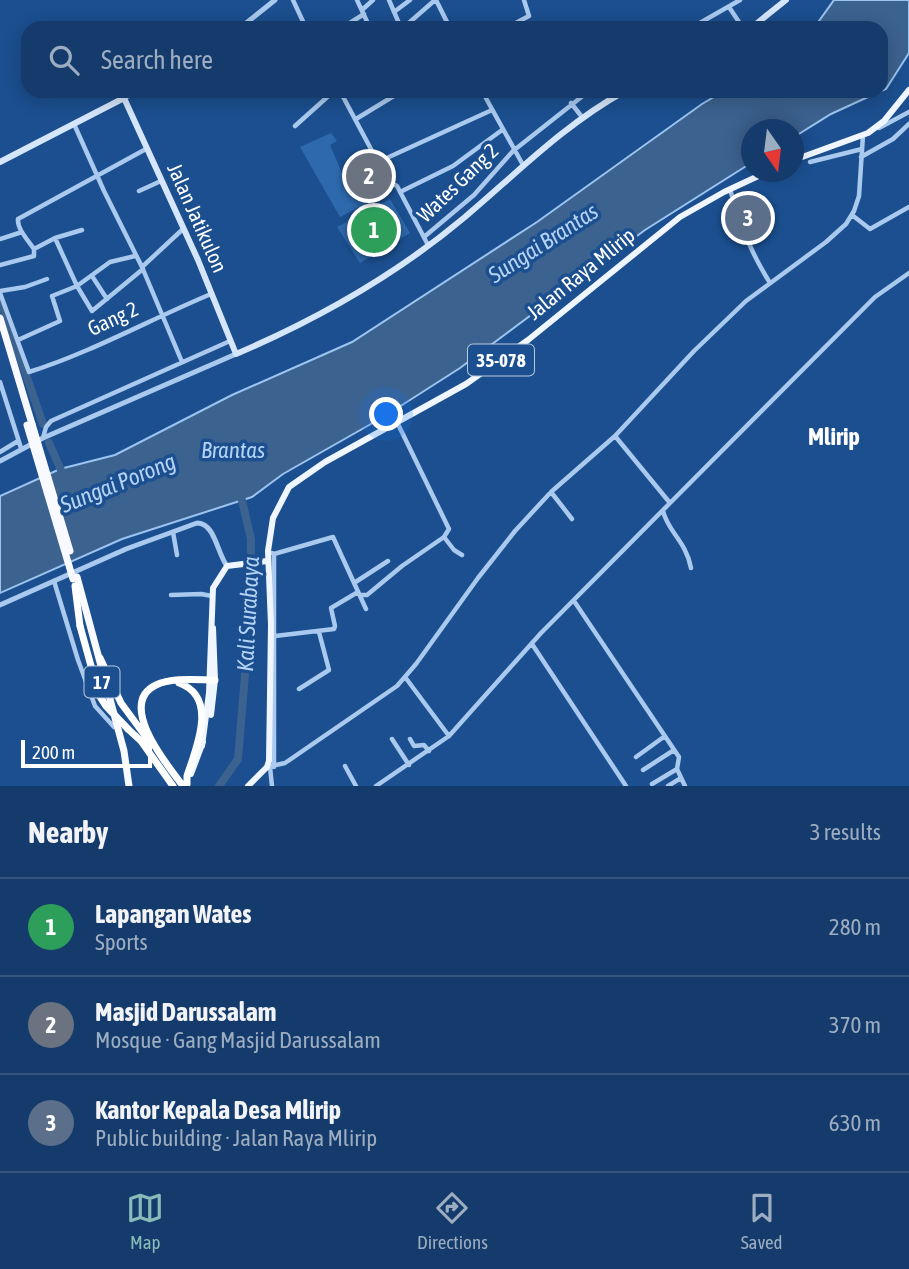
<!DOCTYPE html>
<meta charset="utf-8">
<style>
body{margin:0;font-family:"Asap Condensed",sans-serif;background:#214673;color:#f1f3f6}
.compass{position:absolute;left:741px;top:119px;width:63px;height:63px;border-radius:50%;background:#143b6b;box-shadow:0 4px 18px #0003;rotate:166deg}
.scale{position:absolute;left:21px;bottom:18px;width:131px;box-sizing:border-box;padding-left:7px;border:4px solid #fff;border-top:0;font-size:19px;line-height:24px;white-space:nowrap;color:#fff;-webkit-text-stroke:5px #1b4f8f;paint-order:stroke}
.you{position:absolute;left:387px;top:415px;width:24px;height:24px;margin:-18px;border:5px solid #fff;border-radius:50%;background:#1a73e8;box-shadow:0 0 0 10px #1a73e833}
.badge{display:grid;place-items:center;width:46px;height:46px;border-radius:50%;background:#8bbbb9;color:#fff;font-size:23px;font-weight:700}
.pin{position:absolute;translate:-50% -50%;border:4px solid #fff;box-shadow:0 2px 7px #0006}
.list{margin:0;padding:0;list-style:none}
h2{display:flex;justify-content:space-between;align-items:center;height:91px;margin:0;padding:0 28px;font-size:30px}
h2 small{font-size:23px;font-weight:400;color:#9dadc1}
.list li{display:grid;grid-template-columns:46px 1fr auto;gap:21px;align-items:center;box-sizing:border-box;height:98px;padding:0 28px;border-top:2px solid #33557e}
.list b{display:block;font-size:26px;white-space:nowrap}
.list p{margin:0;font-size:23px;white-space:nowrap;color:#9dadc1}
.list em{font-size:23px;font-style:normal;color:#9dadc1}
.icon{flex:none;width:38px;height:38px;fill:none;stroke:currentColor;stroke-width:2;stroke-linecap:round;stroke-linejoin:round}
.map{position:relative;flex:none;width:909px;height:786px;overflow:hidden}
.search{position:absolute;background:#143b6b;box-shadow:0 4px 18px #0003;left:21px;right:21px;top:21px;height:77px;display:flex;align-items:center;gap:18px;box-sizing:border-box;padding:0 24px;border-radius:21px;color:#9dadc1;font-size:26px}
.sheet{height:385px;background:#143b6b}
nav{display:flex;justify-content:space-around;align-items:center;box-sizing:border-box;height:98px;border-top:2px solid #33557e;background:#143b6b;font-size:19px;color:#9dadc1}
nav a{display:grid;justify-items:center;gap:4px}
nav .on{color:#8bbbb9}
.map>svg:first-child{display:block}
</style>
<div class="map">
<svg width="909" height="786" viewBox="0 0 909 786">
<rect width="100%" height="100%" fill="#1b4f8f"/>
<path fill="#2e69ad" d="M331,133L337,141L330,145L342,173L348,172L349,176L352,174L367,203L340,217L300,147Z
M390,199L410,233L360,263L337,227Z"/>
<path fill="#3c6290" stroke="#9cc4f0" stroke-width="2" d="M834,0H909V53L886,89L881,91V28H814Z
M724,91H881L831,114L794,137V130H752L751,163L645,230L460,368L385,416L283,474L252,497L122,539L0,593V496L60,469L115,455L232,395L352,342L537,222L702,104Z"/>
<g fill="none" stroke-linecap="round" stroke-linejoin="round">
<path stroke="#3c6290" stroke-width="8" d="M1,302L43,424
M49,443L65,479
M219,786L238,759L250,614L251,539L240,492"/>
<path stroke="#a9c9ee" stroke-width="4.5" d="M293,0L306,28
M357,0L370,28
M389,0L401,28
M436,0L450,28
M729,7L743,28
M362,10L373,0
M394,12L410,0
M342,28L364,14
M403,28L435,0
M506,28L529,16L524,0
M691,28L740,0
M340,91L388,181L397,186L428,245
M482,91L523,165
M571,103L582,117
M356,119L402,91
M74,124L104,191L142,267L182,362
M295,126L334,91
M879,128L909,112
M861,157L893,139L909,124
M378,162L492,110
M810,162L862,149
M345,170L375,155
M730,189C738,222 752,254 770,283
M139,191L161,181
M400,192L453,166L502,130
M852,215L870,229L909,207
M424,237L474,195L513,151L589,91
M55,238L82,230
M0,239L22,232
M34,249C28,240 17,229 18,219L146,149
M0,265L34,256V249L55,238L77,286L92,311L143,269
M142,267L183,229
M92,276L107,299
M0,291L25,287L47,279
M0,293L29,372C90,353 151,319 211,294
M18,340L60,321L52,296L77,286L110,262L135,256
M0,382L21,448
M615,436L670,503L875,297L909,273
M43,438L46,427L51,421L230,341
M0,452L18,441
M551,492L572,519
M663,511C668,532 686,541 691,568
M173,532L177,555
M444,537L454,550L462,555
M272,553L274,554L333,537L366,609
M54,581L78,660L95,706L114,727
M354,583L388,561
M171,595L201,594L212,596
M360,595H367L402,566L444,537L449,529L397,422
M574,601L679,757L677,769L685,786
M275,636L334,629L335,626L331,608L358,592
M532,644L626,786
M299,689L329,670L319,632
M449,736L541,633L670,503
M392,739L409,765
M410,739L414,746L424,745L429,751
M636,757L665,736
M345,766L356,786
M267,767L285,763L397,686L416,664L478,578L515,531L551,492L615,436L694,351L746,301L826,242L846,224L854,211L859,196L863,135
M270,767L272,786
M274,767V554
M643,770L674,750
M652,784L677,769
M376,786L449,736L405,677
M668,786L681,778"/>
<path stroke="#a9c9ee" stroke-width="5" d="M240,28L275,0
M124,98L138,91
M0,461L43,438L236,354
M0,605L126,549L197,523C215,523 217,553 227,566"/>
<path stroke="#d6e6fa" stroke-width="6" d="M751,28L786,0
M0,162L124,98L198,260L236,354C318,319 397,274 465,217C517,173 565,124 625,91"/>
<path stroke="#f0f6ff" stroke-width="6" d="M794,160L868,133L884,121L909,90
M211,715L215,680L213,628
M202,746L209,693L213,588L227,566L267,561
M191,774L203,742
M248,786L267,767L269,761L271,625L268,551L273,518L289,487L325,462L466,384L528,340L680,217L724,192L767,172"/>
<path stroke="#f8faff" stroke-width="7" d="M0,318L32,424
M77,577L124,751L129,786"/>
<path stroke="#fff" stroke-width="7" d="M75,586L80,626
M100,658L121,703L149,741
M179,683C219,697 196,748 187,776V784
M128,729L141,741L173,786
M183,786C168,766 116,704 156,685C172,677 198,680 215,680"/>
<path stroke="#f8faff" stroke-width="7" d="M32,424L70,551
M27,425L73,579"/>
<path stroke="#fff" stroke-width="7" d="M80,626L99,695L106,706L128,729"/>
</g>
<g text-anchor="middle" stroke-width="7" stroke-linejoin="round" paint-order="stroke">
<g fill="#1b4f8f" stroke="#bbcadd" stroke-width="2">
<rect x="468" y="344.5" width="66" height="31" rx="5"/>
<rect x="84.5" y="666.5" width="35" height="31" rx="5"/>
</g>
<g font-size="19" font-weight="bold" fill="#fff">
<text x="501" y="367">35-078</text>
<text x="102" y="689">17</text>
</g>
<g font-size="21" fill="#fff" stroke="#1b4f8f">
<text transform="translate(458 183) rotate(-44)" y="7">Wates Gang 2</text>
<text transform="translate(197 218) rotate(66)" y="7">Jalan Jatikulon</text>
<text transform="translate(581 274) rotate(-39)" y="7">Jalan Raya Mlirip</text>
<text transform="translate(113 319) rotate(-25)" y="7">Gang 2</text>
</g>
<g font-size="23" font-style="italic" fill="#b5d3f5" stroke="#1b4f8f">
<text transform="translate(543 243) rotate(-33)" y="8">Sungai Brantas</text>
<text x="233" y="458">Brantas</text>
<text transform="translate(118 483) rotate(-22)" y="8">Sungai Porong</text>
<text transform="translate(248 614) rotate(-87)" y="8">Kali Surabaya</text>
</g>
<g font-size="24" font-weight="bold" fill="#fff" stroke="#1b4f8f">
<text x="834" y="445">Mlirip</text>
</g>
</g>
</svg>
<svg class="compass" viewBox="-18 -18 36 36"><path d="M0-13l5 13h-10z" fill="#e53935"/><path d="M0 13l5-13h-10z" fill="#9dadc1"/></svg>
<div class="scale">200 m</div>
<div class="you"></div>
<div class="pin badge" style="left:374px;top:230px;background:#2e9e5b">1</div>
<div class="pin badge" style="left:369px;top:176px;background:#6b7280">2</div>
<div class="pin badge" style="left:748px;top:218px;background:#5c6f8a">3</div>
<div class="search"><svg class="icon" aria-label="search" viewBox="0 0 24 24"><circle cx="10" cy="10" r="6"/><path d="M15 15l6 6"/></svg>Search here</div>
</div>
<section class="sheet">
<h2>Nearby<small>3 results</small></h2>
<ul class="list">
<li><span class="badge" style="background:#2e9e5b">1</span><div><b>Lapangan Wates</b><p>Sports</p></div><em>280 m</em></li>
<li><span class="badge" style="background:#6b7280">2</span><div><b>Masjid Darussalam</b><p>Mosque · Gang Masjid Darussalam</p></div><em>370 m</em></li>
<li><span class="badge" style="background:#5c6f8a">3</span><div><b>Kantor Kepala Desa Mlirip</b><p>Public building · Jalan Raya Mlirip</p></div><em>630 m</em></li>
</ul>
</section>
<nav>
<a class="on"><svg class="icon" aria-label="map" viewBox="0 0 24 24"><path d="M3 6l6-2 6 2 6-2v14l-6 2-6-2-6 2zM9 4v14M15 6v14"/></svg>Map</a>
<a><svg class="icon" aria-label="directions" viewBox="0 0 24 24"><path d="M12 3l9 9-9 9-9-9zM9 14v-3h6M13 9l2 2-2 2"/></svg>Directions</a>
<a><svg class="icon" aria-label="saved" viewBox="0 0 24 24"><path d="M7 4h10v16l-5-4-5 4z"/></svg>Saved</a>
</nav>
